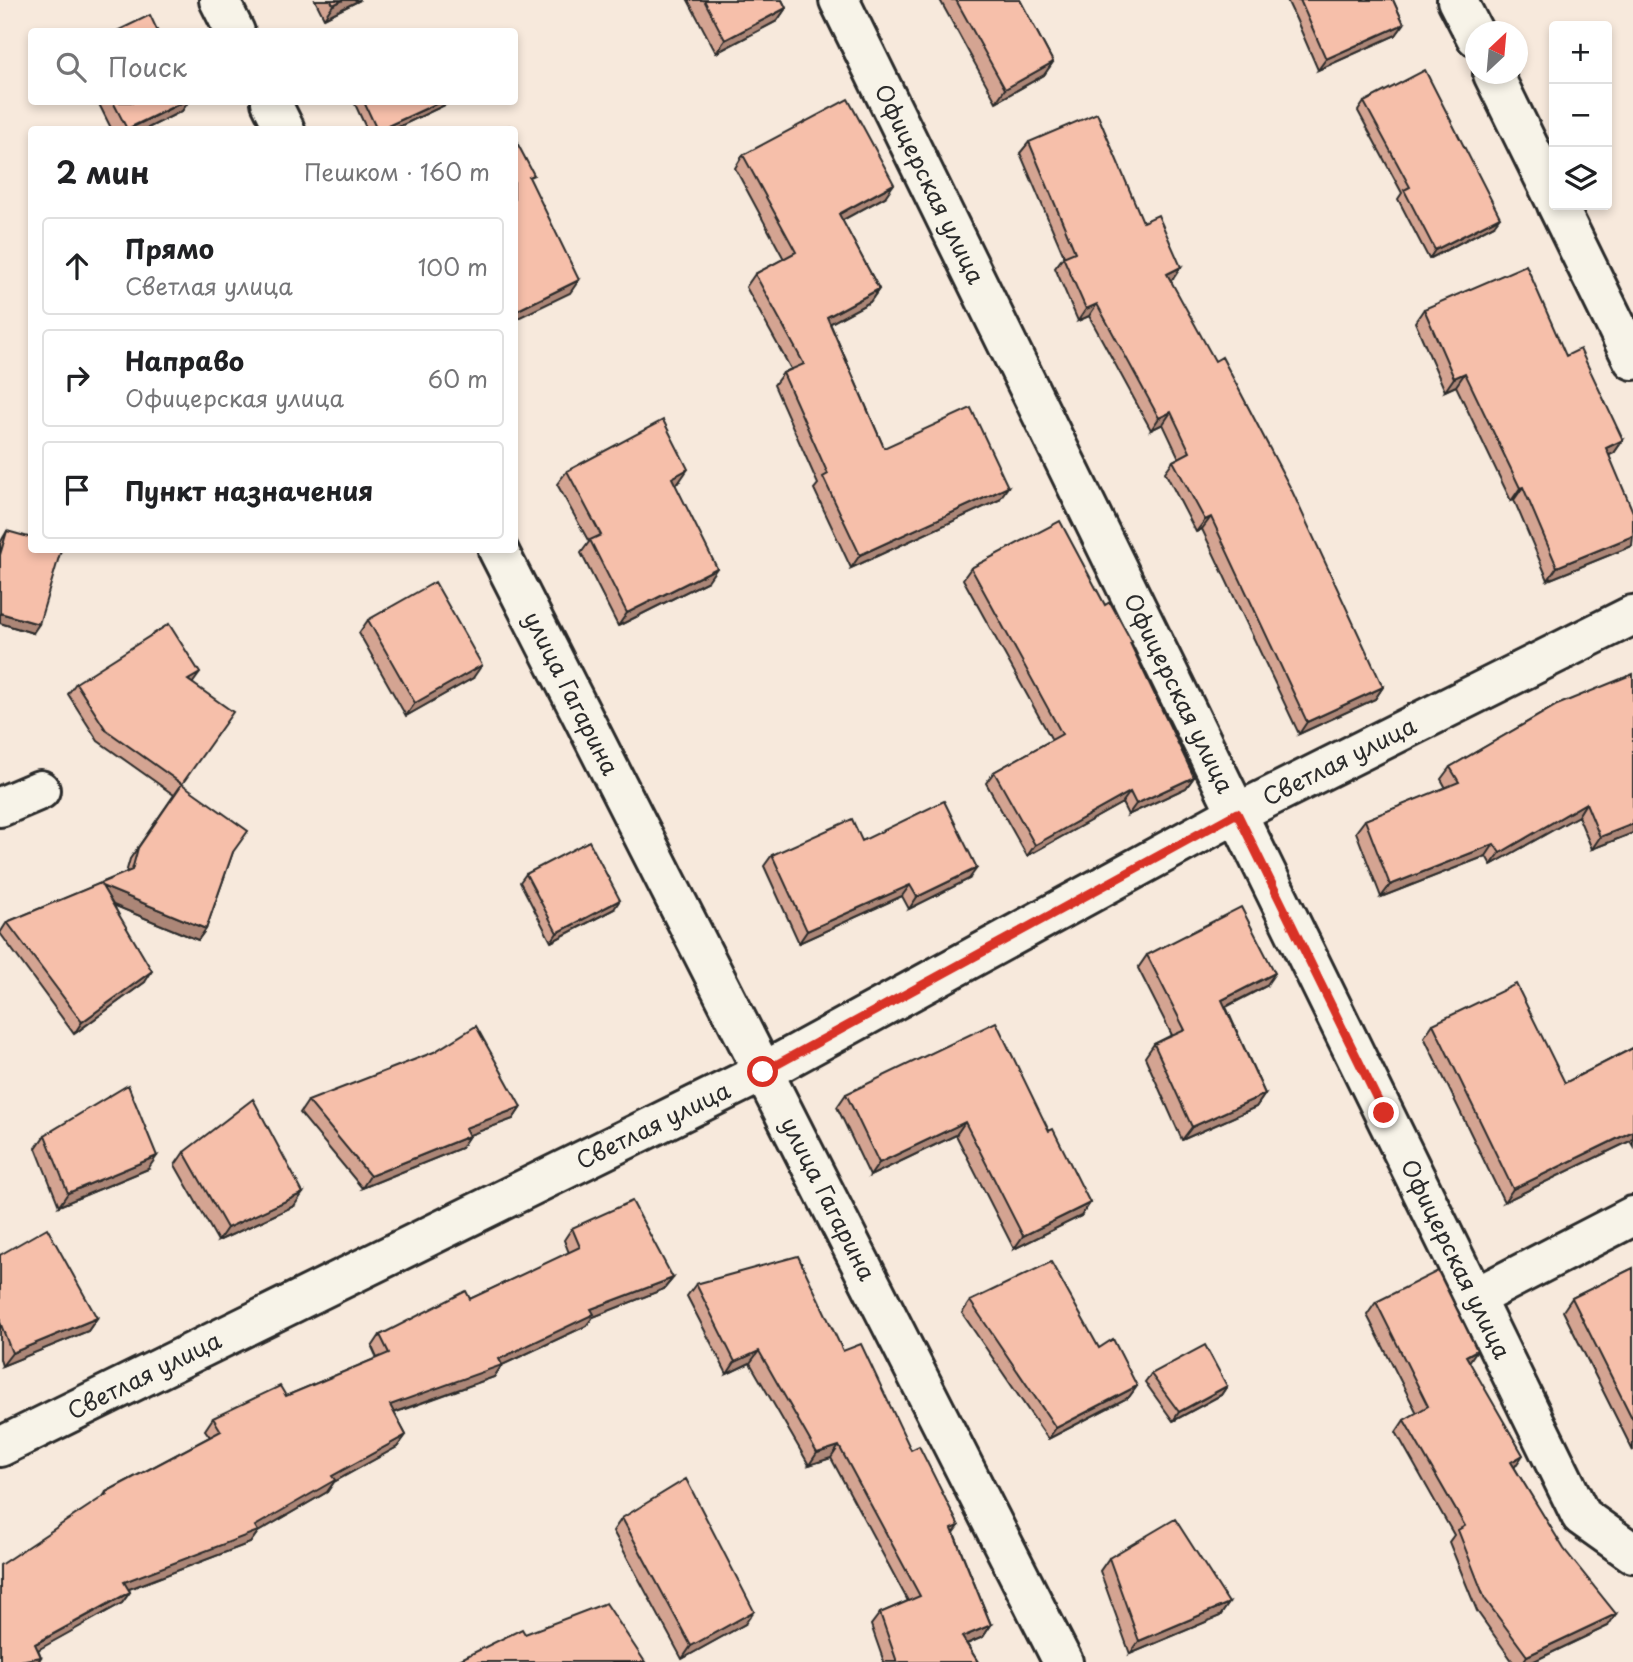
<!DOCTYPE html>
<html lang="ru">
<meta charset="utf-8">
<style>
body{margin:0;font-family:"Playpen Sans",sans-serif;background:#f6f6f6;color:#202124}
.controls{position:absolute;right:21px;top:21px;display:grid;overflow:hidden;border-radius:7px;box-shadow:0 4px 10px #0003}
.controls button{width:63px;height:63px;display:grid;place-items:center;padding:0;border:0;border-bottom:2px solid #e0e0e0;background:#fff;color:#202124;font:35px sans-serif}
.compass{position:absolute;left:1465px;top:21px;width:63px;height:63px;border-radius:50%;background:#fff;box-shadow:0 4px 10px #0003;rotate:26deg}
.stop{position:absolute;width:21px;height:21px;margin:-16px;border:5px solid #d93025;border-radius:50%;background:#fff}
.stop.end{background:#d93025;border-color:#fff;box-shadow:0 2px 7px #0008}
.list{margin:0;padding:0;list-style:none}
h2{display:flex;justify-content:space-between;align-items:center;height:91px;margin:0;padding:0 28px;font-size:30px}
h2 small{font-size:23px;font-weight:400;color:#757577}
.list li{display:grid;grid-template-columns:46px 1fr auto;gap:21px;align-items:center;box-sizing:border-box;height:98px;margin:0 14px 14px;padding:0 14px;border:2px solid #e0e0e0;border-radius:7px}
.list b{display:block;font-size:26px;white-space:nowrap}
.list p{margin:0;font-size:23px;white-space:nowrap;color:#757577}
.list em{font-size:23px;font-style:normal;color:#757577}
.icon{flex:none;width:38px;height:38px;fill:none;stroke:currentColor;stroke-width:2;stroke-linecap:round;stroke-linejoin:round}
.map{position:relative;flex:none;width:1633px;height:1662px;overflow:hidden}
.search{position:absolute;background:#fff;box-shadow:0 4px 10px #0003;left:28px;top:28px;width:490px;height:77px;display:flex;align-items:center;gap:18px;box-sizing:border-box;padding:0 24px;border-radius:7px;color:#757577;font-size:26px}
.panel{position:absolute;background:#fff;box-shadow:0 4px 10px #0003;left:28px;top:126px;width:490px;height:427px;border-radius:7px}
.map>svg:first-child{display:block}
</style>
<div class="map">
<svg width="1633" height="1662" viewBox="0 0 1633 1662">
<rect width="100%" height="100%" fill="#f7e9dc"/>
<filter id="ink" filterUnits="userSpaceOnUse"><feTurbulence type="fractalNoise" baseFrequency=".0143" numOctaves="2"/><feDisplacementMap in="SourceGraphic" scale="14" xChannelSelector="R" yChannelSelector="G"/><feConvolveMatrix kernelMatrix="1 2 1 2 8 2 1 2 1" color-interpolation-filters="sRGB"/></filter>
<g filter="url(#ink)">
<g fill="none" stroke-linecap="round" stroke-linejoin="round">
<g stroke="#2b2b2b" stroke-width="44">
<g id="minor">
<path id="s1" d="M839,0L1581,1516L1633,1553"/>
<path d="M1457,0L1476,37"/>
<path d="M1493,74L1554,198"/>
<path d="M1557,205L1633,360"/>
<path d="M0,807L40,790"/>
<path d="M1474,1298L1633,1216"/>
<path id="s2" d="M0,1447L763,1072L1237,813L1633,615"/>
</g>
</g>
<g stroke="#2b2b2b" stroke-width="44">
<g id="major">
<path d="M219,0L235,32"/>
<path d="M271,102L285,130"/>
<path id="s3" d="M498,550L1063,1662"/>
</g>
</g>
<use href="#minor" stroke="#f7f3e8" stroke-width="38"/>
<use href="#major" stroke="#f7f3e8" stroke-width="38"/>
</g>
<path fill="#d4a492" stroke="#2b2b2b" stroke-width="2" d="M315,0H360L324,18Z
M688,0H782L786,8L777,21L716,53Z
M940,0H1020L1053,62L1044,75L996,102Z
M1287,0H1393L1404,24L1396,35L1318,70L1296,19Z
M98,102H188L182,111L144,130H112Z
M354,102H449L447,104L392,130H367Z
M1364,102L1494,225L1429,259L1398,199L1402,193L1358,111Z
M1029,142L1143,222L1173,279L1170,280L1383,687L1375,699L1299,734L1202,529L1196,532L1165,472L1173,461L1179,458L1163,424L1151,430L1089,316L1078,321L1055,268L1064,256L1020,153Z
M743,155L885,197L842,220L879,289L870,302L830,323L884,448L999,500L851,568L814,489L818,484L774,385L783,373L791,369L746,287L755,274L784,259L735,168Z
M1424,309L1566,356L1623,440L1614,453L1609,455L1632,546L1548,580L1514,500L1511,501L1456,386L1445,391L1415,322Z
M567,471L679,482L675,484L708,581L618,626L581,553L589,542L557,484Z
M7,531L33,633L0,623V543Z
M971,568L1105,605L1132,642L1130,643L1194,777L1186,788L1128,815L1122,803L1027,856L986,783L994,772L1052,740L963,579Z
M368,620L473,678L406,716L359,633Z
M76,683L192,684L182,784L233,852L206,929L198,940L114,905L145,982L74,1034L0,933L7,922L126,873L130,859L174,795L98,741L68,694Z
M1557,705L1633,833L1592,849L1578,816L1491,865L1486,856L1381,897L1356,832L1365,820L1446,788L1441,779L1450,767Z
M862,841L969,879L909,909L902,896L799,943L764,866L772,855Z
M526,874L614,909L551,942L520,882Z
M1147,955L1266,986L1226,1007L1265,1094L1256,1107L1182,1140L1145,1057L1154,1044L1172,1035L1138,968Z
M1433,1024L1565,1083L1633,1048V1146L1630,1141L1504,1202L1424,1037Z
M846,1094L1049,1131L1090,1203L1081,1216L1014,1249L956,1135L870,1176L837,1107Z
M308,1101L521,1107L513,1119L469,1135L461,1148L362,1188L300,1113Z
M45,1135L148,1169L59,1206L36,1148Z
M184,1152L294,1206L218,1241L175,1165Z
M572,1228L673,1278L664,1289L593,1317L586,1326L502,1365L494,1377L394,1413L406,1435L397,1447L334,1482L327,1492L258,1532L250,1543L129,1589L130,1592L122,1603L38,1649L41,1657L38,1662H0L106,1492L210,1437L205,1430L213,1418L286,1396L377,1358L372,1347L380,1335L470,1299L569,1253L564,1240Z
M0,1255L97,1318L88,1331L2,1366L0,1359Z
M1633,1268V1451L1563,1311L1572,1298Z
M696,1284L843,1351L911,1450L959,1526L954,1533L991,1625L983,1637L967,1644L978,1662H884L871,1625L880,1613L908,1601L831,1458L809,1465L750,1363L727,1374L687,1296Z
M970,1301L1099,1348L1137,1386L1129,1397L1048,1439L962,1313Z
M1376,1302L1469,1362L1514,1467L1608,1626L1532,1662H1513L1477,1611L1449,1542L1454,1535L1396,1432L1404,1420L1417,1413L1367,1315Z
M1151,1374L1227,1386L1221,1395L1173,1421L1145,1382Z
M622,1518L745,1624L682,1659L613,1531Z
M1109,1558L1229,1603L1220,1616L1130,1654L1100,1571Z"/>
<path fill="#ac8677" stroke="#2b2b2b" stroke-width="2" d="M343,0H360L324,18L333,5Z
M786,8L777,21L716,53L725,40Z
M1404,24L1396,35L1318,70L1326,59Z
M1053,62L1044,75L996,102L1005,89Z
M183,102H188L182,111L144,130H127Z
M440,102H449L447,104L392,130H379Z
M894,184L885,197L830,227L839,214Z
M1500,217L1494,225L1429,259L1435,250Z
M1181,267L1173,279L1159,285L1167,274Z
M579,280L570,293L514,320V312Z
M879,289L870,302L818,330L827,317Z
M1097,304L1089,316L1078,321L1086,309Z
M1465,373L1456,386L1445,391L1454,378Z
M1171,412L1163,424L1151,430L1159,418Z
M1623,440L1614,453L1597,461L1606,448Z
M688,469L679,482L663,491L672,478Z
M1008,487L999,500L851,568L860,555Z
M1523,487L1514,500L1511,501L1520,488Z
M1211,517L1202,529L1196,532L1205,520Z
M1633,536L1632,546L1548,580L1557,567Z
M717,568L708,581L618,626L627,613Z
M0,613L39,624L33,633L0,623Z
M482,665L473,678L406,716L415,703Z
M200,673L192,684L188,680Z
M1383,687L1375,699L1299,734L1307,722Z
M1194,777L1186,788L1128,815L1136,804Z
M1130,792L1122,803L1027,856L1035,845Z
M1586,803L1578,816L1491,865L1500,853Z
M1633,824V833L1592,849L1600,837Z
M1494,844L1486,856L1381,897L1390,885Z
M977,868L969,879L909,909L917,897Z
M910,885L902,896L799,943L807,931Z
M102,886L206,929L198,940L94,897Z
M620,900L614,909L551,942L557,933Z
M152,971L145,982L74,1034L82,1022Z
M1275,973L1266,986L1213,1013L1222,1000Z
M1265,1094L1256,1107L1182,1140L1192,1127Z
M521,1107L513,1119L456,1140L465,1128Z
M965,1122L956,1135L870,1176L879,1163Z
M1633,1131V1137L1630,1141L1504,1202L1513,1189Z
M469,1136L461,1148L362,1188L370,1176Z
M157,1156L148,1169L59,1206L68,1193Z
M303,1193L294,1206L218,1241L227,1228Z
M1090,1203L1081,1216L1014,1249L1023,1236Z
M673,1278L664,1289L593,1317L586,1326L502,1365L494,1377L381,1417L390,1405L499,1359L591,1309Z
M97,1318L88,1331L2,1366L12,1353Z
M1477,1350L1469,1362L1466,1356Z
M759,1351L750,1363L727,1374L735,1362Z
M1137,1386L1129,1397L1048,1439L1056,1428Z
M1227,1386L1221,1395L1173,1421L1179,1412Z
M406,1435L397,1447L334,1482L327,1492L258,1532L250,1543L116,1594L124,1582L255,1526L332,1476Z
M839,1446L831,1458L809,1465L817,1453Z
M1523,1455L1514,1468L1511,1462Z
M130,1592L122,1603L27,1656L35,1644Z
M1229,1603L1220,1616L1130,1654L1139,1641Z
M754,1611L745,1624L682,1659L691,1646Z
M1616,1614L1608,1626L1532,1662H1523L1527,1656Z
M991,1625L983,1637L954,1649L962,1637Z
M41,1657L38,1662H14Z"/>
<path fill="#f6bfaa" stroke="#2b2b2b" stroke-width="2" d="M331,0H343L333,5Z
M704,0H782L786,8L725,40Z
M956,0H1020L1053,62L1005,89Z
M1300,0H1393L1404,24L1326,59Z
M150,15L158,32H115Z
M1425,70L1500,217L1435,250L1404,190L1410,187L1364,102Z
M848,99L894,184L839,214L879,289L827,317L884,448L971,408L1008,487L860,555L823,477L828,474L783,373L804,364L755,274L796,252L743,155Z
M113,102H183L127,129Z
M364,102H440L379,130H377Z
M1097,113L1143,222L1158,215L1181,267L1167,274L1215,361L1222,357L1292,491L1383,687L1307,722L1211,517L1205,520L1173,461L1190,452L1171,412L1159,418L1097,304L1086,309L1063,257L1075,252L1029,142Z
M509,126L511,130H502Z
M514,137L534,175L529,177L579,280L514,312Z
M1526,265L1566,356L1580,349L1623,440L1606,448L1633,512V536L1557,567L1523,487L1520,488L1465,373L1454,378L1424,309Z
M663,420L688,469L672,478L717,568L627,613L590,540L601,535L567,471Z
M1060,521L1105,605L1110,602L1132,642L1130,643L1194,777L1136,804L1130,792L1035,845L994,772L1062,734L971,568Z
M7,531L32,538V550H61L39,624L0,613V555Z
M435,582L482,665L415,703L368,620Z
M169,624L200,673L188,680L233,712L182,784L106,730L76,683Z
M1633,674V824L1600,837L1586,803L1500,853L1494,844L1390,885L1365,820L1459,782L1450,767L1557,705Z
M182,784L248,831L233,852L206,929L102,886L152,971L82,1022L7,922L132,870L138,848Z
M944,801L977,868L917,897L910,885L807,931L772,855L852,819L862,841Z
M589,841L620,900L557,933L526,874Z
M1241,907L1275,973L1222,1000L1265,1094L1192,1127L1154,1044L1185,1030L1147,955Z
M1516,984L1565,1083L1633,1048V1131L1513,1189L1433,1024Z
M996,1022L1049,1131L1053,1129L1090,1203L1023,1236L965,1122L879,1163L846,1094Z
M476,1026L521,1107L465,1128L469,1136L370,1176L308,1101L434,1052Z
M128,1085L157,1156L68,1193L45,1135Z
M253,1099L303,1193L227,1228L184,1152Z
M632,1201L673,1278L591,1309L594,1314L499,1359L502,1365L390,1405L406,1435L332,1476L335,1480L255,1526L258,1531L124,1582L130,1592L35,1644L41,1657L14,1662H0V1565L107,1494L106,1492L221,1431L213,1418L280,1386L286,1396L389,1353L380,1335L466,1291L470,1299L580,1247L572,1228Z
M47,1228L97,1318L12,1353L0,1322V1255Z
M798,1256L843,1351L861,1344L911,1450L919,1446L959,1526L952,1529L991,1625L962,1637L978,1662H897L880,1613L920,1596L839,1446L817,1453L759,1351L735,1362L696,1284Z
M1051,1262L1099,1348L1113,1339L1137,1386L1056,1428L970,1301Z
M1633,1268V1420L1572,1298Z
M1438,1271L1477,1350L1466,1356L1523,1455L1511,1462L1564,1549L1616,1614L1527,1656L1485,1599L1458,1530L1465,1526L1404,1420L1428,1406L1376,1302Z
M1205,1345L1227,1386L1179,1412L1151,1374Z
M686,1479L754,1611L691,1646L622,1518Z
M1175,1519L1229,1603L1139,1641L1109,1558Z
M606,1603L645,1662H455L522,1629L525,1634Z"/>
</g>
<g fill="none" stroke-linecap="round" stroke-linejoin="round" filter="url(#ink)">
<path stroke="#d93025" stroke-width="9" d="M763,1072L1237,813L1384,1113"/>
</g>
<g text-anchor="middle" stroke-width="5" stroke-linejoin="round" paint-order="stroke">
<g font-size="23" fill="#2b2b2b" stroke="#f7f3e8">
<text dy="8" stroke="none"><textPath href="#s1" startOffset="205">Офицерская улица</textPath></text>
<text dy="8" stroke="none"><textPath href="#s1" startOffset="772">Офицерская улица</textPath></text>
<text dy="8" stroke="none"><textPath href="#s3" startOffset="161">улица Гагарина</textPath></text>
<text dy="8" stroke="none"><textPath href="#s2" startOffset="1505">Светлая улица</textPath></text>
<text dy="8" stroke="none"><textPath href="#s2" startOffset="728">Светлая улица</textPath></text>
<text dy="8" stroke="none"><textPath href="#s3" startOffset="728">улица Гагарина</textPath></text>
<text dy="8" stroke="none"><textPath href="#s1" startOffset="1402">Офицерская улица</textPath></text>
<text dy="8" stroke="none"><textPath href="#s2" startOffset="161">Светлая улица</textPath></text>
</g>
</g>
</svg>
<div class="controls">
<button>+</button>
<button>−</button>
<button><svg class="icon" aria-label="layers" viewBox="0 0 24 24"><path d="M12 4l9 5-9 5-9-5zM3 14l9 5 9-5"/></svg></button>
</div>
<svg class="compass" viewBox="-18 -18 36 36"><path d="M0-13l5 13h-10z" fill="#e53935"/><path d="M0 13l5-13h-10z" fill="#757577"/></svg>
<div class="stop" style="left:763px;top:1072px"></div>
<div class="stop end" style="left:1384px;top:1113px"></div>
<div class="search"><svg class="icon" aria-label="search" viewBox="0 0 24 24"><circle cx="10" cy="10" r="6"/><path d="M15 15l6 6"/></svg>Поиск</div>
<section class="panel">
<h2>2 мин<small>Пешком · 160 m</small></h2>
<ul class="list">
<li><svg class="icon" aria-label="ahead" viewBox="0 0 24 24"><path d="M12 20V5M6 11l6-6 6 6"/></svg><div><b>Прямо</b><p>Светлая улица</p></div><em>100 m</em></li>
<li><svg class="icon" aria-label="right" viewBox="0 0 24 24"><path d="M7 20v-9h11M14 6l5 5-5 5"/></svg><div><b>Направо</b><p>Офицерская улица</p></div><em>60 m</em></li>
<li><svg class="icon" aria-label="arrive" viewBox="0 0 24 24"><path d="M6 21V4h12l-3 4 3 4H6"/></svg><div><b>Пункт назначения</b></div></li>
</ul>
</section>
</div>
